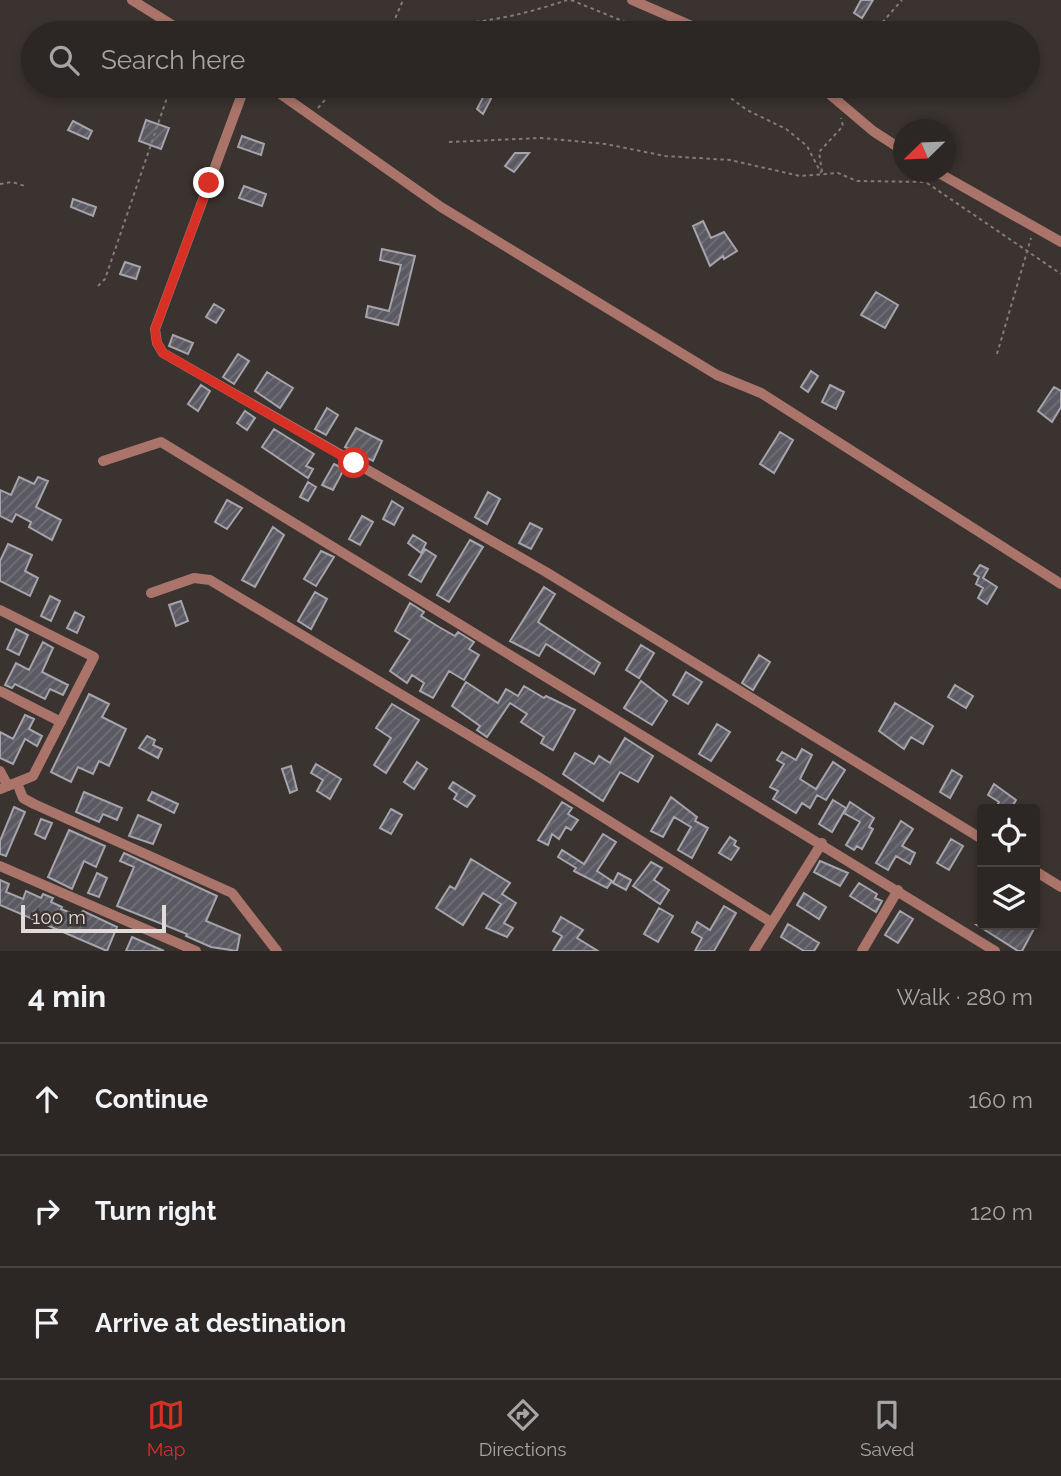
<!DOCTYPE html>
<meta charset="utf-8">
<style>
body{margin:0;font-family:Raleway,sans-serif;background:#383231;color:#f1f3f6}
.controls{position:absolute;right:21px;bottom:21px;display:grid;overflow:hidden;border-radius:7px;box-shadow:0 4px 10px #0003}
.controls button{width:63px;height:63px;display:grid;place-items:center;padding:0;border:0;border-bottom:2px solid #484341;background:#2c2624;color:#f1f3f6;font:35px sans-serif}
.compass{position:absolute;left:893px;top:119px;width:63px;height:63px;border-radius:50%;background:#2c2624;box-shadow:0 4px 10px #0003;rotate:247deg}
.scale{position:absolute;left:21px;bottom:18px;width:145px;box-sizing:border-box;padding-left:7px;border:4px solid #e1dcda;border-top:0;font-size:19px;line-height:24px;white-space:nowrap;color:#e1dcda;-webkit-text-stroke:5px #3a3330;paint-order:stroke}
.stop{position:absolute;width:21px;height:21px;margin:-16px;border:5px solid #d93025;border-radius:50%;background:#fff}
.stop.end{background:#d93025;border-color:#fff;box-shadow:0 2px 7px #0008}
.list{margin:0;padding:0;list-style:none}
h2{display:flex;justify-content:space-between;align-items:center;height:91px;margin:0;padding:0 28px;font-size:30px}
h2 small{font-size:23px;font-weight:400;color:#a6a5a6}
.list li{display:grid;grid-template-columns:46px 1fr auto;gap:21px;align-items:center;box-sizing:border-box;height:112px;padding:0 28px;border-top:2px solid #484341}
.list b{display:block;font-size:26px;white-space:nowrap}
.list em{font-size:23px;font-style:normal;color:#a6a5a6}
.icon{flex:none;width:38px;height:38px;fill:none;stroke:currentColor;stroke-width:2;stroke-linecap:round;stroke-linejoin:round}
.map{position:relative;flex:none;width:1061px;height:951px;overflow:hidden}
.search{position:absolute;background:#2c2624;box-shadow:0 4px 10px #0003;left:21px;right:21px;top:21px;height:77px;display:flex;align-items:center;gap:18px;box-sizing:border-box;padding:0 24px;border-radius:38px;color:#a6a5a6;font-size:26px}
.sheet{height:427px;background:#2c2624}
nav{display:flex;justify-content:space-around;align-items:center;box-sizing:border-box;height:98px;border-top:2px solid #484341;background:#2c2624;font-size:19px;color:#a6a5a6}
nav a{display:grid;justify-items:center;gap:4px}
nav .on{color:#d93025}
.map>svg:first-child{display:block}
</style>
<div class="map">
<svg width="1061" height="951" viewBox="0 0 1061 951">
<defs>
<pattern id="building-hatch" width="6" height="6" patternUnits="userSpaceOnUse" patternTransform="scale(1.75)"><rect width="6" height="6" fill="#5b5961"/><path d="M-1 1l2-2M0 6l6-6M5 7l2-2" fill="none" stroke="#727077"/></pattern>
</defs>
<rect width="100%" height="100%" fill="#3a3330"/>
<path fill="url(#building-hatch)" stroke="#a5a3ab" stroke-width="2" d="M861,0H873L862,18L854,13Z
M155,86H184L180,96Z
M488,88L495,91L483,114L477,109Z
M146,120L169,128L161,149L139,141Z
M73,121L92,131L88,139L68,130Z
M242,136L264,144L261,155L238,147Z
M515,153H529L514,172L505,166Z
M244,186L266,194L262,206L239,198Z
M73,199L96,207L93,216L71,207Z
M703,221L711,238L724,232L737,251L724,259L723,256L710,266L693,226Z
M382,249L415,256L398,325L366,317L368,306L389,311L401,265L380,260Z
M125,262L140,267L136,279L120,274Z
M876,292L898,305L885,328L861,315Z
M214,304L224,310L216,323L206,317Z
M173,335L193,343L188,354L169,346Z
M238,354L249,361L234,384L223,377Z
M811,371L818,376L808,392L801,387Z
M267,372L293,388L280,408L255,391Z
M201,385L210,391L198,411L188,404Z
M830,385L844,392L836,409L822,402Z
M1054,387L1061,391V407L1052,422L1038,411Z
M327,408L338,415L326,435L315,429Z
M245,411L255,418L247,430L237,423Z
M356,428L382,441L373,461L345,447Z
M274,429L314,454L306,466L313,469L308,478L262,447Z
M780,432L793,440L774,473L760,464Z
M334,464L344,469L333,490L322,485Z
M19,477L34,484L38,477L48,481L36,507L61,520L52,540L29,527L31,522L16,514L12,522L0,516V490L11,495Z
M308,482L316,487L308,501L300,497Z
M488,492L500,499L487,524L475,517Z
M227,500L242,508L227,529L215,522Z
M392,501L403,508L394,525L383,519Z
M362,516L373,522L360,545L349,539Z
M530,523L542,529L531,549L519,543Z
M273,527L284,535L255,587L242,580Z
M413,535L426,543L421,553L408,543Z
M470,540L483,547L449,602L437,595Z
M8,544L32,555L25,571L38,578L30,596L0,581V561Z
M425,549L436,556L421,582L409,575Z
M321,551L334,557L316,586L304,579Z
M980,565L988,569L983,578L997,587L987,604L978,598L983,588L976,584L979,577L974,574Z
M544,587L555,594L538,622L600,663L594,674L546,644L539,656L510,641Z
M315,592L327,599L311,629L298,621Z
M50,596L60,601L51,621L41,616Z
M181,601L188,621L176,626L169,605Z
M410,603L424,612L421,616L439,627L455,636L458,632L474,642L469,649L479,655L464,680L449,671L433,698L420,691L424,683L412,675L407,683L390,671L410,640L395,631Z
M75,612L84,617L77,633L67,628Z
M16,629L28,635L19,655L7,649Z
M43,642L53,648L42,672L68,685L63,695L50,689L45,699L15,684L12,688L5,685L16,663L29,670Z
M641,645L654,653L639,678L626,670Z
M759,655L770,662L753,690L742,683Z
M686,672L702,682L688,704L673,695Z
M641,681L667,701L652,725L624,708Z
M466,682L498,703L506,689L518,696L524,686L544,698L546,696L575,710L553,750L541,743L544,737L521,722L527,714L510,703L487,737L477,730L480,726L452,706Z
M955,685L973,696L966,708L948,697Z
M89,694L109,704L102,717L126,729L109,766L99,761L93,774L78,767L71,782L51,772Z
M895,703L933,726L923,744L911,737L904,749L879,731Z
M392,704L419,720L386,773L374,765L391,738L376,728Z
M25,715L34,719L29,729L42,736L37,746L25,739L13,764L0,758V732L13,739Z
M717,724L730,732L711,761L699,754Z
M147,736L155,740L153,745L162,749L158,758L139,748Z
M625,738L653,756L638,782L620,772L603,801L563,774L575,753L594,764L599,756L610,763Z
M802,749L812,755L800,779L816,789L833,762L845,770L826,800L817,795L810,808L802,803L796,813L773,799L778,791L770,787L784,764L777,760L782,752L796,760Z
M417,762L427,769L414,789L404,782Z
M316,764L341,779L330,799L317,791L323,780L311,773Z
M291,766L297,790L290,793L282,769Z
M952,770L962,776L950,798L940,792Z
M453,782L475,796L467,807L454,799L457,794L449,788Z
M994,784L1016,800L1011,809H995L999,802L988,795Z
M84,792L122,808L117,820L103,814L99,822L76,812Z
M152,792L178,804L174,813L148,800Z
M671,797L697,817L695,821L708,828L692,858L678,850L691,827L674,817L663,837L651,831Z
M833,800L846,808L832,832L819,824Z
M562,802L572,808L568,814L578,820L571,830L566,827L559,839L552,834L548,845L538,840Z
M850,802L874,818L869,827L873,829L862,849L857,846L854,850L846,845L860,822L844,813Z
M14,807L25,812L6,856L0,854V841Z
M391,809L402,815L391,834L380,828Z
M138,815L161,825L153,844L129,836Z
M41,819L52,823L45,839L35,834Z
M901,821L913,829L902,846L915,853L910,864L896,856L888,870L876,863Z
M69,830L105,846L96,867L84,861L72,889L48,877Z
M603,834L616,842L597,871L612,881L607,888L574,871L576,868L558,857L562,850L584,864Z
M730,837L736,841L734,845L739,848L731,860L719,853Z
M951,839L963,846L949,870L937,863Z
M124,853L217,896L206,921L240,935L237,951L211,947L186,936L187,934L117,906L134,867L120,861Z
M471,859L510,883L502,894L516,903L504,923L513,928L507,937L486,928L501,904L483,893L463,925L436,908L450,886L455,889Z
M820,861L848,873L840,886L814,872Z
M651,862L662,868L654,880L669,890L660,904L633,886Z
M97,873L107,878L99,897L88,893Z
M618,873L631,880L626,890L613,883Z
M0,880L9,884L6,892L23,899L26,891L41,898L43,894L53,898L51,902L62,907L61,909L78,916L83,911L117,927L107,951L0,905Z
M859,883L877,894L875,898L882,901L876,912L850,896Z
M804,893L826,907L819,919L797,905Z
M724,906L736,913L714,951H695L702,938L692,932L697,922L710,930Z
M659,908L673,916L658,942L644,934Z
M900,911L913,919L898,943L885,935Z
M561,917L583,930L577,938L598,951H553L562,936L553,931Z
M788,924L819,943L814,951H804L781,937Z
M977,925H1031L1035,927L1022,951H1018Z
M132,937L164,951H126Z"/>
<g fill="none" stroke-linecap="round" stroke-linejoin="round">
<path stroke="#827c79" stroke-width="2" stroke-dasharray="3.5 3.5" stroke-linecap="butt" d="M571,0L630,24L642,33
M392,26C452,28 510,20 567,0
M382,33L392,26L403,0
M873,33L902,0
M714,86L747,110L786,129L807,146L821,173
M842,92L845,86
M318,108L337,86
M449,142L541,138L606,144L665,156L730,160L800,176L838,173L857,181L926,182L929,176
M822,172L819,152L843,126L841,118
M927,183L1061,274
M0,184L12,182L25,186
M98,286L105,279L171,86
M997,354L1031,238"/>
<path stroke="#aa746a" stroke-width="10" d="M132,0L185,33
M632,0L708,33
M245,86L155,329L157,343L163,353L546,572L982,839
M269,86L441,207L717,375L761,393L1061,584
M820,86L873,131L904,151
M937,172L1061,242
M103,461L161,442L995,951
M151,593L194,578L210,580L537,776L771,922
M0,610L94,657L33,776L0,789
M0,691L61,722
M0,771L8,786
M17,783L23,798L34,804L232,893L277,951
M0,866L196,951
M1035,871L1061,887
M754,951L822,843
M862,951L898,890"/>
</g>
<g fill="none" stroke-linecap="round" stroke-linejoin="round">
<path stroke="#d93025" stroke-width="9" d="M209,183L155,329L157,343L163,353L354,463"/>
</g>
</svg>
<div class="controls">
<button><svg class="icon" aria-label="locate" viewBox="0 0 24 24"><circle cx="12" cy="12" r="6"/><path d="M12 2v4M12 18v4M2 12h4M18 12h4"/></svg></button>
<button><svg class="icon" aria-label="layers" viewBox="0 0 24 24"><path d="M12 4l9 5-9 5-9-5zM3 14l9 5 9-5"/></svg></button>
</div>
<svg class="compass" viewBox="-18 -18 36 36"><path d="M0-13l5 13h-10z" fill="#e53935"/><path d="M0 13l5-13h-10z" fill="#a6a5a6"/></svg>
<div class="scale">100 m</div>
<div class="stop" style="left:354px;top:463px"></div>
<div class="stop end" style="left:209px;top:183px"></div>
<div class="search"><svg class="icon" aria-label="search" viewBox="0 0 24 24"><circle cx="10" cy="10" r="6"/><path d="M15 15l6 6"/></svg>Search here</div>
</div>
<section class="sheet">
<h2>4 min<small>Walk · 280 m</small></h2>
<ul class="list">
<li><svg class="icon" aria-label="ahead" viewBox="0 0 24 24"><path d="M12 20V5M6 11l6-6 6 6"/></svg><div><b>Continue</b></div><em>160 m</em></li>
<li><svg class="icon" aria-label="right" viewBox="0 0 24 24"><path d="M7 20v-9h11M14 6l5 5-5 5"/></svg><div><b>Turn right</b></div><em>120 m</em></li>
<li><svg class="icon" aria-label="arrive" viewBox="0 0 24 24"><path d="M6 21V4h12l-3 4 3 4H6"/></svg><div><b>Arrive at destination</b></div></li>
</ul>
</section>
<nav>
<a class="on"><svg class="icon" aria-label="map" viewBox="0 0 24 24"><path d="M3 6l6-2 6 2 6-2v14l-6 2-6-2-6 2zM9 4v14M15 6v14"/></svg>Map</a>
<a><svg class="icon" aria-label="directions" viewBox="0 0 24 24"><path d="M12 3l9 9-9 9-9-9zM9 14v-3h6M13 9l2 2-2 2"/></svg>Directions</a>
<a><svg class="icon" aria-label="saved" viewBox="0 0 24 24"><path d="M7 4h10v16l-5-4-5 4z"/></svg>Saved</a>
</nav>
